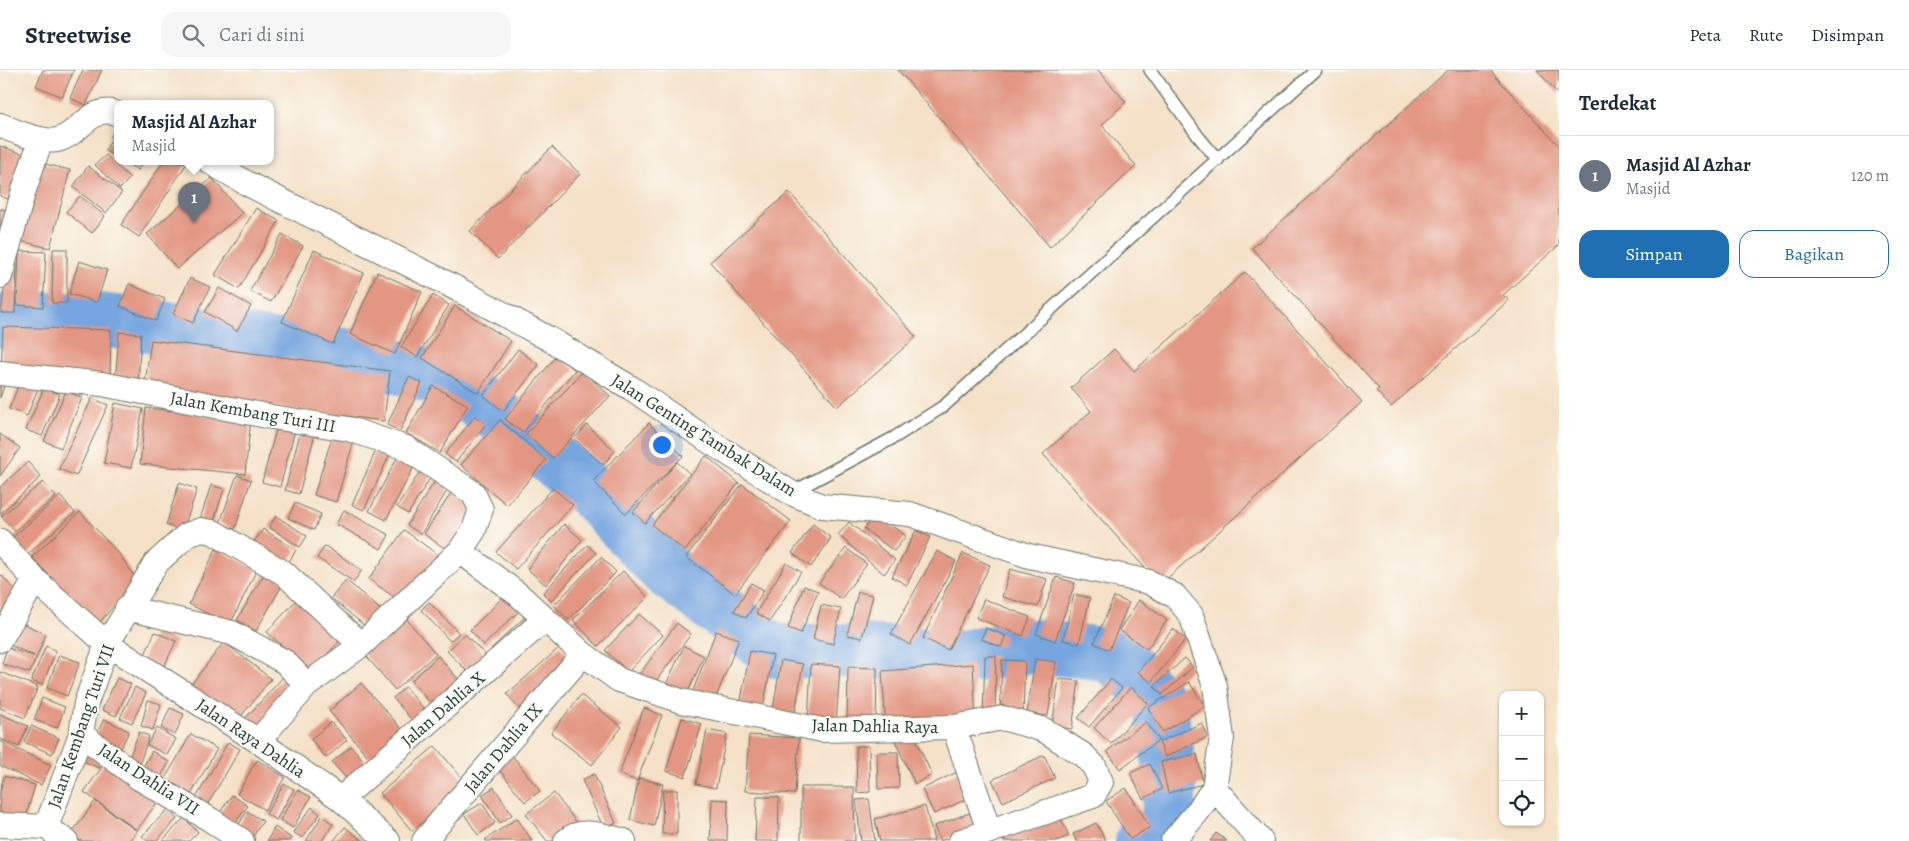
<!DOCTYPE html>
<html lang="id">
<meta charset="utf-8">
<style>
body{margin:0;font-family:Alegreya,serif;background:#f6f6f7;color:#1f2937}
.controls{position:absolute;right:15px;bottom:15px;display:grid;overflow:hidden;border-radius:10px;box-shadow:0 1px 4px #0004}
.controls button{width:45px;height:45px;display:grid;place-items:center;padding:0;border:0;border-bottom:1px solid #e0e1e3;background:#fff;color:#1f2937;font:25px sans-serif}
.you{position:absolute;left:661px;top:374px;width:18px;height:18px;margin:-12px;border:4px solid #fff;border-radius:50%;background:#1a73e8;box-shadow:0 0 0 8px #1a73e833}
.badge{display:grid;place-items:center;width:32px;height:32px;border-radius:50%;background:#1f6fb2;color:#fff;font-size:16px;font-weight:700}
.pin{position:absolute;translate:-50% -41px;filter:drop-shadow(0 1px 2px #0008)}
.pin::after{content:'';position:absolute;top:26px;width:18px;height:15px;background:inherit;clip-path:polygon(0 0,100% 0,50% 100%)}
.popup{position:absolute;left:114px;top:30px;width:160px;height:65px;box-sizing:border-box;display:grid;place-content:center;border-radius:10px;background:#fff;filter:drop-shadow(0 1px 4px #0005);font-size:16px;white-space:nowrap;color:#747a83}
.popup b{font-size:19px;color:#1f2937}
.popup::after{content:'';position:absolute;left:50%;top:100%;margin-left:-10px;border:10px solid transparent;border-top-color:#fff}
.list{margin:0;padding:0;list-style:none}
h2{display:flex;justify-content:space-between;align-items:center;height:65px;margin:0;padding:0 20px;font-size:21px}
h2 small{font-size:16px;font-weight:400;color:#747a83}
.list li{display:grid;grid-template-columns:32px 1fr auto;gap:15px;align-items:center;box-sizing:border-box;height:80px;padding:0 20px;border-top:1px solid #e0e1e3}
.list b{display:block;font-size:19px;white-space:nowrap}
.list p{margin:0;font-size:16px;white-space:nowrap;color:#747a83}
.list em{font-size:16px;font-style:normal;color:#747a83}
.actions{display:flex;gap:10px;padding:15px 20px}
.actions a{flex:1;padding:11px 0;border:1px solid #1f6fb2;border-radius:15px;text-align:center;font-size:18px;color:#1f6fb2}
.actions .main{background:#1f6fb2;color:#fff}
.icon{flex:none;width:28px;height:28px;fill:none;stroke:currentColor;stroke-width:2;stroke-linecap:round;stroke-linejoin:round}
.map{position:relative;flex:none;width:1559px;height:771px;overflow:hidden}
header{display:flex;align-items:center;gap:30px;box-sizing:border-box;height:70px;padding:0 25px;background:#fff;border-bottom:1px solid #e0e1e3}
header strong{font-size:24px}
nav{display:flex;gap:28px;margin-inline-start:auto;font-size:18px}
.search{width:350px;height:45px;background:#f6f6f7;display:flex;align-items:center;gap:12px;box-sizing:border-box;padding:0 18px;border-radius:15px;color:#747a83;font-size:19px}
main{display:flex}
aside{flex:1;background:#fff}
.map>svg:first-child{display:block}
</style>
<header>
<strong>Streetwise</strong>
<div class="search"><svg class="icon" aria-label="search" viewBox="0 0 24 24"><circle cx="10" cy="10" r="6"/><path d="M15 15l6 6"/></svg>Cari di sini</div>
<nav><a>Peta</a><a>Rute</a><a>Disimpan</a></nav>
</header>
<main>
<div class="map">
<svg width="1559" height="771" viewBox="0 0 1559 771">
<rect width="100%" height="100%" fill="#fdfcf7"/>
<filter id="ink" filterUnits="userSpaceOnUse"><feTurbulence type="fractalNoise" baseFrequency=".02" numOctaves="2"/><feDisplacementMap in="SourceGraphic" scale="10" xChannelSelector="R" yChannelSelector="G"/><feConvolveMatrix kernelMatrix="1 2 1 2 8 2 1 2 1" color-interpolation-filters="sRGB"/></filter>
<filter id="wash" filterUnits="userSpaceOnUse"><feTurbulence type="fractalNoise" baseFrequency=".0096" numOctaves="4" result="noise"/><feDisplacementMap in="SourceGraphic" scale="20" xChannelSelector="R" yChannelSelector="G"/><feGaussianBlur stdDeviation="1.12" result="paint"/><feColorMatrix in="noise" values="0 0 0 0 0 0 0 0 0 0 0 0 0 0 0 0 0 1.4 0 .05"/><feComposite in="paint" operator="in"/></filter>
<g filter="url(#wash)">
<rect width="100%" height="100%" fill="#f4e1c7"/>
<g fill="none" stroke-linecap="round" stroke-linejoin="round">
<path stroke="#76a5df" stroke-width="54" d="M0,251L42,248L101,250L170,259L265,275L363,287L446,311L496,344L585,416L664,499L774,581H862L961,587L1034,576L1105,584L1128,599L1161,635L1170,704L1168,759L1142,771"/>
</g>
<g id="blocks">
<path fill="#e39783" d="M43,0H74L62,27L36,16Z
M83,0H102L86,35L70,28Z
M898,0H1098L1126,32L1102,55L1136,96L1050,177Z
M1448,0H1490L1559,76V175L1503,225L1509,230L1391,337L1376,321L1379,319L1252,178Z
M1537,0H1559V25Z
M118,53V72L110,68Z
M110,71L118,76V88L105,81Z
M0,76L23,84L8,129L0,126Z
M552,77L580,104L498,189L470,161Z
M106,85L130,108L120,119L95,95Z
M124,92H143L138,100Z
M163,92H185L187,93L139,167L121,155Z
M41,93L70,100L50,178L20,171Z
M88,96L122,122L106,143L73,117Z
M212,108L242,143L177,199L147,164Z
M789,122L916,267L837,337L710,192Z
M80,126L105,146L92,163L66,142Z
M256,138L279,151L239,219L215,205Z
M0,139L11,141L0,181Z
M282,164L303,176L271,232L250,221Z
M53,179H67V233H52Z
M314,180L364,203L333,274L282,252Z
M19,181L46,182L43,237L17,235Z
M79,191L107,200L97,232L69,224Z
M17,194L15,243H1L7,196Z
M377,202L422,222L395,284L350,264Z
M1245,202L1362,332L1160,515L1043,384L1091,341L1071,318L1114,279L1134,301Z
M190,208L210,217L193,253L173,244Z
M129,214L165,229L156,251L120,236Z
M219,218L251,236L237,261L205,242Z
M433,225L449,235L417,287L401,277Z
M455,236L511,271L478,323L422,288Z
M3,257L111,260L110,305L1,301Z
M119,262L141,264L138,315L115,314Z
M151,270L390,301L384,351L144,320Z
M518,279L539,295L503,341L483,325Z
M557,285L575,300L523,363L505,349Z
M583,301L610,326L553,388L526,364Z
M409,307L422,313L400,361L387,355Z
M21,309L39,316L27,346L9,339Z
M0,315L4,316L0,328Z
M433,316L468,335L440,383L406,363Z
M44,318L60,324L42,366L26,360Z
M66,321L82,328L61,378L44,371Z
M92,328L108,335L76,406L59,399Z
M115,333L143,339L131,398L104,393Z
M146,338L251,349L245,404L140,394Z
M475,346L486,354L456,392L445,384Z
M500,350L546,390L507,435L461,395Z
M278,352L296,356L280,417L262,412Z
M649,353L683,386L626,444L593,411Z
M587,355L615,381L603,395L574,369Z
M302,356L316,360L299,424L285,420Z
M334,361L355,367L336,432L314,425Z
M0,364L20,378L0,406Z
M377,378L390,384L364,440L352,435Z
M399,384L416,393L386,450L369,441Z
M706,386L739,413L685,481L652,455Z
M28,392L41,407L0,444V417Z
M677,392L690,404L645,453L633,442Z
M424,396L434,402L408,444L397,437Z
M237,405L251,410L235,459L220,453Z
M437,408L450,416L421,464L407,455Z
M43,412L56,427L15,461L1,446Z
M179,413L197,419L183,461L166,455Z
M742,414L791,451L735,524L686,487Z
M211,415L224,419L211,460L198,456Z
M553,418L573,435L516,499L496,482Z
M452,422L475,438L447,480L424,464Z
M60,426L75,443L28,484L13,467Z
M295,433L321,444L314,460L288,448Z
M344,440L389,465L381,479L336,454Z
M80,442L120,485L136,509L96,557L32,487Z
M875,444L906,466L894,481L864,459Z
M276,446L307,466L300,477L269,457Z
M849,452L895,490L884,504L838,465Z
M564,454L582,470L546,515L527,499Z
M813,454L831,468L811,497L792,483Z
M263,459L296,480L287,495L253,473Z
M404,460L437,484L402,533L369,509Z
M916,460L930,467L907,515L892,507Z
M587,475L596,483L551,531L543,523Z
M325,476L362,500L354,512L317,488Z
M846,478L867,494L841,529L819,513Z
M216,479L257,499L230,555L189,534Z
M937,481L956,491L910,575L891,564Z
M963,483L990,495L948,580L923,568Z
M601,487L616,502L568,550L554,535Z
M786,493L801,502L770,551L756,543Z
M1010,499L1047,509L1038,537L1002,527Z
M266,501L284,512L256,561L237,550Z
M623,501L648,527L598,576L573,550Z
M0,504L20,525L0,544Z
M1056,507L1075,513L1055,571L1036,564Z
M346,510L384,543L370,560L331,528Z
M751,513L764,520L746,548L734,541Z
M804,516L818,521L801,563L788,558Z
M508,522L523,537L484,575L470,560Z
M858,522L873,525L862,568L847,565Z
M1074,524L1090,528L1079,574L1063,570Z
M301,525L345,565L311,602L267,562Z
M1114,527L1129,533L1109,580L1094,573Z
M984,529L1030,547L1023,566L976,548Z
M1139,530L1167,550L1147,579L1119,560Z
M429,532L459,563L450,571L421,540Z
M821,535L841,539L833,574L813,569Z
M529,543L536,550L499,587L491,579Z
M639,544L663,565L628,602L605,580Z
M403,545L436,584L395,620L362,581Z
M20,552L46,564L30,603L2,594L7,578L34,586L10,575Z
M677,553L691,564L653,615L639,605Z
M986,558L1006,566L1001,577L981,569Z
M1173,559L1186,569L1151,612L1138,602Z
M716,561L739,569L713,635L691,626Z
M155,562L176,571L163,599L143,589Z
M465,564L490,590L473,607L447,581Z
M224,572L271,609L238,650L187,620Z
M46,576L56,581L42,615L31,611Z
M684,576L704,586L684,631L663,621Z
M560,577L573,591L519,639L507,624Z
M750,581L773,585L762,644L739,640Z
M59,585L80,592L67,626L47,618Z
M438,586L465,617L437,641L411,611Z
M985,586H996L995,648L983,647Z
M1185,588L1193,597L1162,625L1154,616Z
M1035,589L1056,592L1048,646L1027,643Z
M781,590L803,594L794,650L772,646Z
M1002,590L1025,591L1023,646H1000Z
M811,594L840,596L836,655L808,654Z
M973,594L976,651L886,658L882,601Z
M848,597L877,598L876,657H847Z
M0,602L38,617L25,648L0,638Z
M285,605L299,618L256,666L241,653Z
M117,608L131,614L116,646L102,640Z
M1059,609L1079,611L1072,659L1052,656Z
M1111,609L1122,618L1089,657L1078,648Z
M1189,612L1205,636L1163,662L1148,638Z
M361,613L407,665L374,693L329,641Z
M135,617L146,623L132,653L120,648Z
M405,617L429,645L417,656L393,628Z
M1131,617L1148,633L1111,674L1094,658Z
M581,625L622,657L592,695L551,663Z
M42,628L65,637L57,658L34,650Z
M148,630L161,634L153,660L141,656Z
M170,638L184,644L175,665L161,658Z
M644,638L662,645L637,711L619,704Z
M0,644L28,656L19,677L0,669Z
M682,648L702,654L685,707L666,701Z
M104,649L129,661L121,678L96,666Z
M331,652L347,670L326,688L311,669Z
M1146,652L1159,670L1120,699L1107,681Z
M1202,653L1208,667L1165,687L1159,672Z
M31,656L59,668L52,684L24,672Z
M157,658L176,669L167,685L147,675Z
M707,660L727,664L716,718L696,714Z
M139,662L149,666L139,695L128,691Z
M913,663L932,705L915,714L895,671Z
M191,664L217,679L190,726L162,714Z
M749,665L799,668L795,724L745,721Z
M0,671L51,695L41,715L0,696Z
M228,672L240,679L208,734L196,728Z
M82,676L106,685L99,698L76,688Z
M351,676L371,699L352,715L332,692Z
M435,676L467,714L412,761L380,723Z
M856,676H869L870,722L857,723Z
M152,681L169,692L159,710L142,699Z
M877,682H898L899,718L878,719Z
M1197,684L1203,714L1168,723L1161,692Z
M512,685L540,721L525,732L497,697Z
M1044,685L1055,708L1003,732L992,710Z
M107,690L161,727L137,760L84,722Z
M257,690L285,707L265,740L237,724Z
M1150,694L1162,719L1143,729L1130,703Z
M959,701L971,727L934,744L922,719Z
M594,704L616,753L604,759L582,710Z
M4,706L35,715L25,750L0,742V721Z
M639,708L663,714L654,756L630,750Z
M284,714L294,719L276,750L266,744Z
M494,717L512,745L500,753L482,725Z
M801,717H854L855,771H801Z
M1126,718L1150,757L1130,769L1106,731Z
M298,720L311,727L293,758L280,750Z
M663,720H677V764H662Z
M554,723L578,754L556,771H547L526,744Z
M232,725L248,736L233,755L218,745Z
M757,727H779L778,771H755Z
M712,729L728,730L727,771H710Z
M869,729L875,771H861L856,730Z
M95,731L137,761L129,771H81L71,764Z
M482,733L495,753L478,765L464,744Z
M925,736L934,771H880L875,749Z
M312,737L320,744L302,768L293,762Z
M168,739L177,749L156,771H147L142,766Z
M247,741L263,751L252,768L236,759Z
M975,741L981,755L940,771L934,756Z
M1058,742L1069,766L1056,771H1003L1001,766Z
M322,746L333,754L322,771H306Z
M184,748L198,762L189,771H162Z
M517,748L532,771H486L485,770Z
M1096,753L1106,771H1076L1073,764Z
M275,757L291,768L289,771H267Z
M345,757L363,771H333Z
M1216,763L1227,771H1210Z"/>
</g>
</g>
<g filter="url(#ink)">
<use href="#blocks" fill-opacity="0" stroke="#6a7667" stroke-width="1"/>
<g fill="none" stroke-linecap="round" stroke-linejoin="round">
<g stroke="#6a7667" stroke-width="14">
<path id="lane" d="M1150,0L1198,66L1218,90
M791,423L895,367L944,336L1316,0"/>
</g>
<g stroke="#6a7667" stroke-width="26">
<path id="street" d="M0,55C13,61 43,73 57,70C80,65 92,32 118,44
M210,92L248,114L450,215L551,270L631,318L712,373L791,423L822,436L910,444L1029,486L1149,512L1175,526L1191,545L1215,616L1222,668L1214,718L1198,741L1173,771
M0,206L23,123L41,69
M0,303L102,314L272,347L349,359L406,378L473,423L481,439L474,460L460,481L361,575L307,615L258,671
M0,471L35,510L107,574L258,671L341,729L388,771
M460,481L519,525L583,584L619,610L681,631L822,660L954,657L1003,648L1044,660L1083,685L1094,696L1101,712L1093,726L961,771
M127,538L232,563L285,592L307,615
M0,570L35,510
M954,657L989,761
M81,664L139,708L211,750L242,771
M1214,718L1261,771
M341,729L545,549
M0,755L46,757
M46,757L81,664L86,633L107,574L156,493L187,465L201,460L213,462L284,503L361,575
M46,757L66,771
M424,771L583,584
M566,771C582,756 607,767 624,771"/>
</g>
<use href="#lane" stroke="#fff" stroke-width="11"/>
<use href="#street" stroke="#fff" stroke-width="24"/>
</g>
</g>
<g text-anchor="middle" stroke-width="4" stroke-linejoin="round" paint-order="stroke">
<g font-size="18" fill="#1f3d34" stroke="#fdfcf7">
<text transform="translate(253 342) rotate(10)" y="6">Jalan Kembang Turi III</text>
<text transform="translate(704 365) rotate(32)" y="6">Jalan Genting Tambak Dalam</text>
<text transform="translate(443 639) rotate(-41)" y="6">Jalan Dahlia X</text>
<text transform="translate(81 656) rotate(-71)" y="6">Jalan Kembang Turi VII</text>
<text transform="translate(875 656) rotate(1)" y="6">Jalan Dahlia Raya</text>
<text transform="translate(251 668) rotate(34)" y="6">Jalan Raya Dahlia</text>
<text transform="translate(503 678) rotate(-50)" y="6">Jalan Dahlia IX</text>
<text transform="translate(149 709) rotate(33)" y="6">Jalan Dahlia VII</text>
</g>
</g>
</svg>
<div class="controls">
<button>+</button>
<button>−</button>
<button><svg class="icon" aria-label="locate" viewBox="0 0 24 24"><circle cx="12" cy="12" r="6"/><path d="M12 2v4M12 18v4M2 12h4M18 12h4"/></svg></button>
</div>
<div class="you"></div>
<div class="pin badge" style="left:194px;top:153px;background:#6b7280">1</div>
<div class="popup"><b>Masjid Al Azhar</b>Masjid</div>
</div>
<aside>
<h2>Terdekat<small></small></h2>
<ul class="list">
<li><span class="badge" style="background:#6b7280">1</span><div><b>Masjid Al Azhar</b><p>Masjid</p></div><em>120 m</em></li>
</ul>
<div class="actions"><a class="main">Simpan</a><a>Bagikan</a></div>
</aside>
</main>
